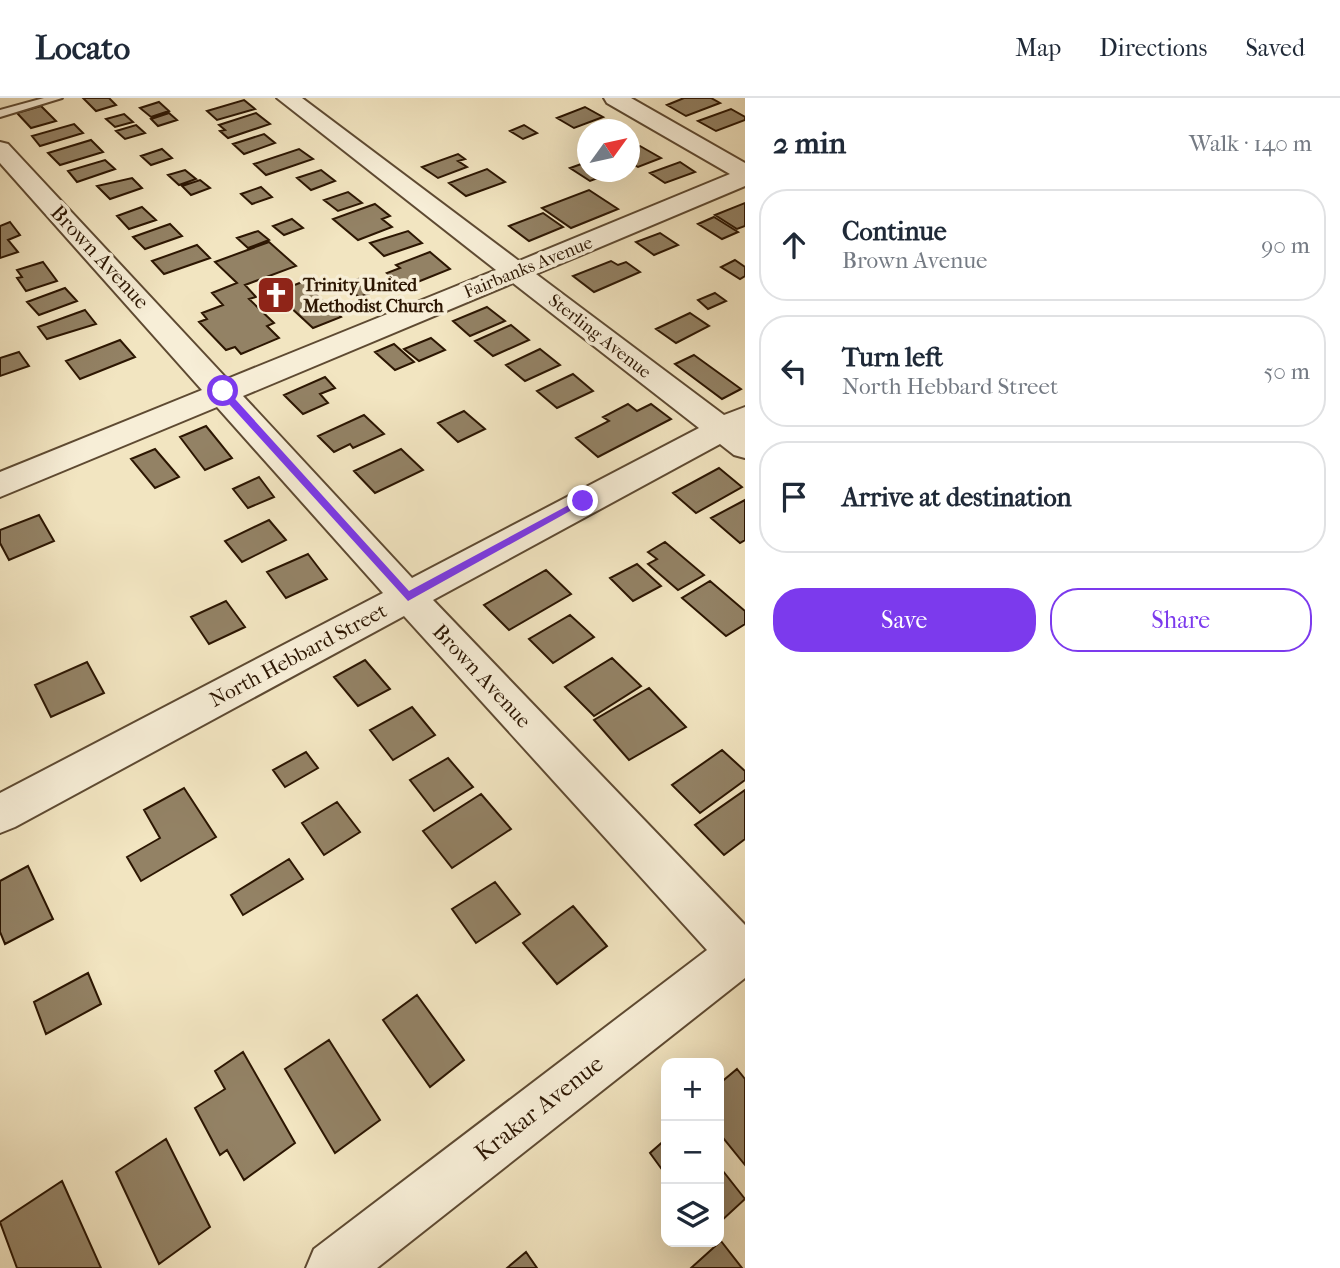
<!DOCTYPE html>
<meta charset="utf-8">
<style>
body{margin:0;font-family:"IM FELL French Canon",serif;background:#f6f6f7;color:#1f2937}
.controls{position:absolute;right:21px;bottom:21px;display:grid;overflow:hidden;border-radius:14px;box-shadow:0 7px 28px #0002}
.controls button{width:63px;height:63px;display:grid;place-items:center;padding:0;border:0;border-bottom:2px solid #e0e1e3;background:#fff;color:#1f2937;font:35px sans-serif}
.compass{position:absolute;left:577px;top:21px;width:63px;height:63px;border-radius:50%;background:#fff;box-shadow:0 7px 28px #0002;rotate:57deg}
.stop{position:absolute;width:21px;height:21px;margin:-16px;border:5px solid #7c3aed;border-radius:50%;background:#fff}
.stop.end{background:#7c3aed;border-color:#fff;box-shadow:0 2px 7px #0008}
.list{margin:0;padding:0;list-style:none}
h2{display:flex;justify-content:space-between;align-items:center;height:91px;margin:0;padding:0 28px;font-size:30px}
h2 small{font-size:23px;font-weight:400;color:#747a83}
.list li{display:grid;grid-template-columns:46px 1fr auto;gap:21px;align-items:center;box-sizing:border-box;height:112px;margin:0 14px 14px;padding:0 14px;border:2px solid #e0e1e3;border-radius:28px}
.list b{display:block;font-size:26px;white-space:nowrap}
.list p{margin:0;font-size:23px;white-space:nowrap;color:#747a83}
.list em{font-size:23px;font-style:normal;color:#747a83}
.actions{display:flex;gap:14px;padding:21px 28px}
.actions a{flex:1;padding:16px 0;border:2px solid #7c3aed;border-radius:28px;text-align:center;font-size:24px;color:#7c3aed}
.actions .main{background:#7c3aed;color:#fff}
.icon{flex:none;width:38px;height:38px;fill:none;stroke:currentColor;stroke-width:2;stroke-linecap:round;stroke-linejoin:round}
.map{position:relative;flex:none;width:745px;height:1170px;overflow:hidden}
header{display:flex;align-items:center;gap:42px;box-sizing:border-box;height:98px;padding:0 35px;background:#fff;border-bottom:2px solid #e0e1e3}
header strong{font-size:33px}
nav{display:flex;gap:38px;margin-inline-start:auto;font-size:24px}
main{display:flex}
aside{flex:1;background:#fff}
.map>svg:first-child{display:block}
</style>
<header>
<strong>Locato</strong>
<nav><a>Map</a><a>Directions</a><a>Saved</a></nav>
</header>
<main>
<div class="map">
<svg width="745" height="1170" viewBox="0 0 745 1170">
<rect width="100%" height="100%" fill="#f2e5c1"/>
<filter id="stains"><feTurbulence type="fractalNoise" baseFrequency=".00286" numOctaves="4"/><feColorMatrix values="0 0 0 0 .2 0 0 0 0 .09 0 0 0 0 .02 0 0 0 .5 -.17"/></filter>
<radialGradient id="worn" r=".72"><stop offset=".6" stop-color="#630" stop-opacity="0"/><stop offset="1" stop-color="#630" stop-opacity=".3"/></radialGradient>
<path fill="#938265" stroke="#2c1602" stroke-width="2" d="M83,0H109L116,7L96,13Z
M684,0H711L720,5L686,18L667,7Z
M244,2L255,11L217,22L207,13Z
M159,4L169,13L151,19L140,10Z
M41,8L56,23L31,30L17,15Z
M585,9L603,19L574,30L557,20Z
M731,11L745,19V22L716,33L698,23Z
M169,15L177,22L158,28L151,21Z
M256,15L270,26L228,40L220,33L225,32L219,27Z
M124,16L133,24L115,29L106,21Z
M74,26L83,35L40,48L32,38Z
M136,27L145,35L125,41L116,33Z
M524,27L537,35L523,41L510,33Z
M264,36L275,45L244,56L233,46Z
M91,42L103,54L60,67L48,55Z
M640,48L661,60L638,69L629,64V52Z
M162,51L172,60L151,67L141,58Z
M299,51L313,61L266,77L254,66Z
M458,56L465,61L458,63L467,69L438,80L422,69Z
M105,62L115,71L77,84L68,73Z
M587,64V74H601L606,77L590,83L570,70Z
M680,64L695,74L665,85L650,75Z
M487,71L505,84L466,98L449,85Z
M185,72L196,81L179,87L168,77Z
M321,72L335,83L311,92L297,80Z
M132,80L142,90L110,101L97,88Z
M200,82L210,90L191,97L182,88Z
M261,89L272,99L252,106L241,96Z
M589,92L618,111L571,130L542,110Z
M348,94L362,105L338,113L324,102Z
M745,105V128L737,131L715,117Z
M375,106L390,118L382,121L392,129L358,142L333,121Z
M142,109L156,122L129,131L117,118Z
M543,115L563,129L529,143L509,128Z
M714,119L738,134L722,141L698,126Z
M292,121L303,130L284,137L273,128Z
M10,124L20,137L8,142L18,154L0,160V128Z
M170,126L182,138L145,151L133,139Z
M258,133L269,142L248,150L237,140Z
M408,133L422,145L384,158L370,145Z
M660,135L678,147L654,157L636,144Z
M269,144L296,168L245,187L256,199L249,201L274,225L267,228L279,240L241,256L235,249L226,252L199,224L207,221L202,215L223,207L212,195L237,185L215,164Z
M197,147L210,160L164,176L152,163Z
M430,154L450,171L405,189L387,175L400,170L396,167Z
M735,162L745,169V178L740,181L721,169Z
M611,163L618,167L626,164L640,174L594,194L573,178Z
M43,164L57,183L26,193L17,180L22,179L17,172Z
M361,180L376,193L359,199L344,187Z
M302,184L341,219L313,230L275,195Z
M65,190L77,203L39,217L27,204Z
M715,195L726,203L708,211L698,202Z
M487,209L505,223L470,238L453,223Z
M85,212L96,226L47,241L38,229Z
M690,215L709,228L676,245L656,231Z
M511,227L529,242L493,258L475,243Z
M431,240L445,252L419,263L404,251Z
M120,242L135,259L80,281L66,263Z
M394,246L414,264L395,272L375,254Z
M540,251L560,267L525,283L506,267Z
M19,254L29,268L0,278V260Z
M694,257L741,291L722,301L675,266Z
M573,276L593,293L557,310L537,293Z
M325,279L335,290L320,296L328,305L303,316L284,297Z
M628,306L637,313L651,306L671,321L598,359L576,340L609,323L603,319Z
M464,313L485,331L458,344L438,325Z
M364,317L384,336L353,350L350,346L334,354L318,338Z
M206,328L232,360L205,372L180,339Z
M155,351L179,379L155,390L131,361Z
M401,351L423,372L375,395L354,373Z
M719,370L742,389L696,415L673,395Z
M259,379L274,399L248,410L233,391Z
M745,402V442L740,445L711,420Z
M39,417L54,443L9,462L0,445V432Z
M269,422L286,442L242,464L225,443Z
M665,444L704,477L678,492L648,466L657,461L648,454Z
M308,456L327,481L286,500L267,474Z
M637,466L661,488L633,503L610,480Z
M546,472L571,496L509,532L484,507Z
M710,483L745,513V526L726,538L682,500Z
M226,503L245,529L209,546L191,519Z
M570,517L594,539L553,565L529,541Z
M612,560L641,588L594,618L565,589Z
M365,562L390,591L358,608L334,579Z
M87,564L104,595L51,619L35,587Z
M649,590L686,629L629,662L594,622Z
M412,609L435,637L393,662L370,632Z
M722,652L745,673V682L700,715L672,687Z
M306,654L318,670L285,689L273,672Z
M448,660L473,689L434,713L410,682Z
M184,690L216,739L141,783L127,759L160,740L144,712Z
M745,692V741L724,757L695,727Z
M481,696L511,731L452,770L423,733Z
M337,704L360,734L324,757L302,725Z
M289,761L303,781L243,817L231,797Z
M28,768L53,821L5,846L0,834V783Z
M495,784L520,816L476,845L452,811Z
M573,808L607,848L557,886L523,845Z
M88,875L101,906L46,936L34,904Z
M417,897L464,962L430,989L383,922Z
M329,942L380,1022L335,1055L285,971Z
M243,954L295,1045L244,1082L227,1052L220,1057L195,1010L225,991L215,973Z
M737,971L745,981V1067L719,1035V986Z
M166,1041L210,1129L159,1166L116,1074Z
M666,1041V1077L650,1055Z
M719,1068L745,1101L719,1125Z
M62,1083L101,1170H17L0,1124Z
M721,1143L742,1170H691Z
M526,1154L537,1170H507Z"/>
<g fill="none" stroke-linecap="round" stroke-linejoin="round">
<g stroke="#5e4a32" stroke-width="4">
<path id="service" d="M44,0H62L0,19V12Z"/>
</g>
<g stroke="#5e4a32" stroke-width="4">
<path id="minor" d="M277,0H302L519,163L730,76L607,5L604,0H631L745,65V88L536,176L724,317L745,309V360L734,357L720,346L433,502L745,827V880L377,1170H306L314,1151L707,852L404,518L15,729L0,735V695L383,495L217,309L0,399V374L202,292L0,65V44L8,46L227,281L496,172ZM513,185L699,330L412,480L243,298Z"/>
</g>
<use href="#service" fill="#f7eed7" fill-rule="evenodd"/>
<use href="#minor" fill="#f7eed7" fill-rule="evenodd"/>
</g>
<path fill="#7c3aed" d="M220,291H226L409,493L580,401L588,403L408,503L220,296Z"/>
<defs>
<g id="church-square" transform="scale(2.0125)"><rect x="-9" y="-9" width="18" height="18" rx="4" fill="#8f2418" stroke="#f7eed7"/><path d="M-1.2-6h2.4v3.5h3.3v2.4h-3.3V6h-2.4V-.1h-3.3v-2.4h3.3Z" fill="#fff"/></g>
</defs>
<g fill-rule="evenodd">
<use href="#church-square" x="276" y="197"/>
</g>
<g text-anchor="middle" stroke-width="7" stroke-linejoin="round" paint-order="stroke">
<g font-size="18" fill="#2c1602" stroke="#f7eed7">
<text transform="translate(528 169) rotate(-22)" y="6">Fairbanks Avenue</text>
<text transform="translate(600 238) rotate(38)" y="6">Sterling Avenue</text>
</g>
<g font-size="18" font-weight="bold" fill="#2c1602" stroke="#f7eed7" text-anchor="start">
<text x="303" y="193">Trinity United<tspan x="303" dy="21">Methodist Church</tspan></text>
</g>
<g font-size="21" fill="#2c1602" stroke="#f7eed7">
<text transform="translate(100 159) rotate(47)" y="7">Brown Avenue</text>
<text transform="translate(298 557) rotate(-28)" y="7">North Hebbard Street</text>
<text transform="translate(482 578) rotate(47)" y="7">Brown Avenue</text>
</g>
<g font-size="24" fill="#2c1602" stroke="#f7eed7">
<text transform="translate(539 1010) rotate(-38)" y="8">Krakar Avenue</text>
</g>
</g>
<rect width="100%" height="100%" filter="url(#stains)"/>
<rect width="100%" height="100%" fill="url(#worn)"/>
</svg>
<div class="controls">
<button>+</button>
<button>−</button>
<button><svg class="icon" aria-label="layers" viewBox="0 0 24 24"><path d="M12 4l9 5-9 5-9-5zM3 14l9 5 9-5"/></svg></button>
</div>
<svg class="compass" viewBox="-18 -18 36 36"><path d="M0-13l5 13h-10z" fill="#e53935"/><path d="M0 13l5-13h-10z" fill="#747a83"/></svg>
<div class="stop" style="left:223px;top:293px"></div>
<div class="stop end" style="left:583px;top:403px"></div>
</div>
<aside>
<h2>2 min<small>Walk · 140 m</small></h2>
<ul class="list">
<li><svg class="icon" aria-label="ahead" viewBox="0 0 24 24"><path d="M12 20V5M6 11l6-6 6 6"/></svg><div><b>Continue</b><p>Brown Avenue</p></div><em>90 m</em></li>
<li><svg class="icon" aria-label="left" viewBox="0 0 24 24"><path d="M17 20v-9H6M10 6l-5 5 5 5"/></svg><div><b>Turn left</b><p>North Hebbard Street</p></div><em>50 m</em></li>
<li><svg class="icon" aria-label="arrive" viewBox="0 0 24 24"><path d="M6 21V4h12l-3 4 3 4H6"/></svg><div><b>Arrive at destination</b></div></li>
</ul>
<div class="actions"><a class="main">Save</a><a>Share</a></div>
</aside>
</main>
